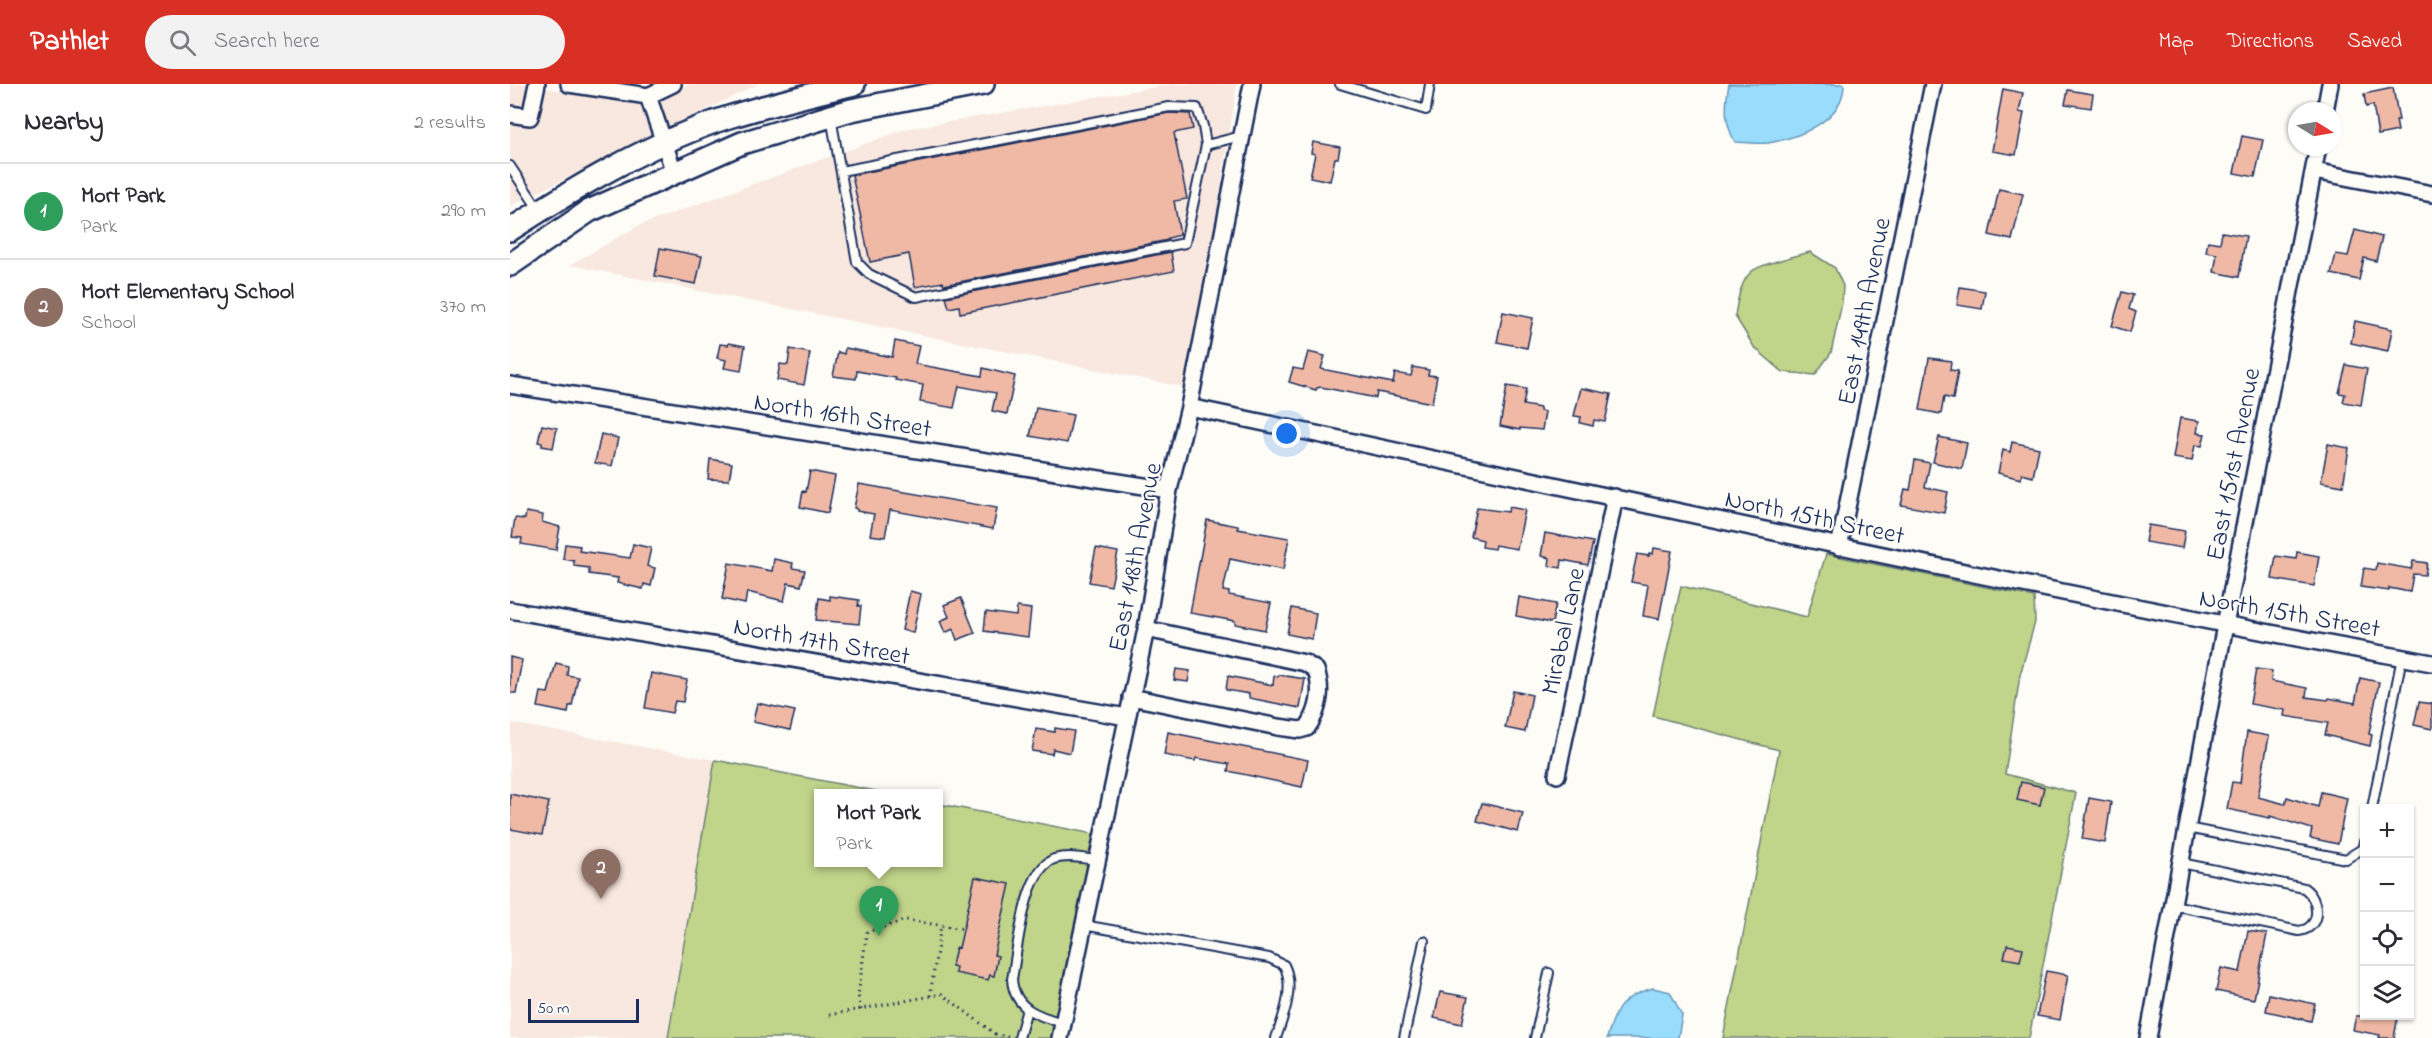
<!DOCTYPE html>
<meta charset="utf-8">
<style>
body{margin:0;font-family:"Indie Flower",sans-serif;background:#f2f2f3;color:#2b2b33}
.controls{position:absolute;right:18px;bottom:18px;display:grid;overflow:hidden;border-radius:0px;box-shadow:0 2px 4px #0004}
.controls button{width:54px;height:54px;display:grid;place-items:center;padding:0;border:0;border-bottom:2px solid #e1e1e2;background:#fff;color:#2b2b33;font:30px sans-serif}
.compass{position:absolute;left:1778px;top:18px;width:54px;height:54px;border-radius:50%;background:#fff;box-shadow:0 2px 4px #0004;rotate:101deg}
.scale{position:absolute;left:18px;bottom:15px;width:111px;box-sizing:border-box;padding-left:6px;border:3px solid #1b2f5e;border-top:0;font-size:16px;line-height:21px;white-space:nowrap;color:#1b2f5e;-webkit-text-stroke:4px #fdfcf7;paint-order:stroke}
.you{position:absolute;left:777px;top:350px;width:21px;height:21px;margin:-15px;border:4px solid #fff;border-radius:50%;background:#1a73e8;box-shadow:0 0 0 9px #1a73e833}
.badge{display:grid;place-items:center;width:39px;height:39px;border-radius:50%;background:#d93025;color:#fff;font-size:20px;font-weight:700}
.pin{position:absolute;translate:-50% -50px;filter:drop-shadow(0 2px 3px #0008)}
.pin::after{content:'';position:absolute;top:32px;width:21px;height:18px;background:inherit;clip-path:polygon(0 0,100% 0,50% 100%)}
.popup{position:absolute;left:304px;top:705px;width:129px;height:78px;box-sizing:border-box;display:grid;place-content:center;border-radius:0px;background:#fff;filter:drop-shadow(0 2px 4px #0005);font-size:20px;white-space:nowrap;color:#7c7c81}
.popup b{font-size:22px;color:#2b2b33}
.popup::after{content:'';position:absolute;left:50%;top:100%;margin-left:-12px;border:12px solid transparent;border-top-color:#fff}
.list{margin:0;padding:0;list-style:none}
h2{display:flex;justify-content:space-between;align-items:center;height:78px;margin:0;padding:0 24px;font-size:26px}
h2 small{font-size:20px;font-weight:400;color:#7c7c81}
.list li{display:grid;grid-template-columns:39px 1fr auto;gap:18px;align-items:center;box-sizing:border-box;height:96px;padding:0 24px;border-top:2px solid #e1e1e2}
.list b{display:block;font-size:22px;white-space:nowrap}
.list p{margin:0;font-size:20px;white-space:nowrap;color:#7c7c81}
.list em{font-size:20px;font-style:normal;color:#7c7c81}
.icon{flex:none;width:33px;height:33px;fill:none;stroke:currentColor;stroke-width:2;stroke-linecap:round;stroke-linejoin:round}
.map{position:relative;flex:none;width:1922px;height:954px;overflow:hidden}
header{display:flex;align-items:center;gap:36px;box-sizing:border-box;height:84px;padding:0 30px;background:#d93025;color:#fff}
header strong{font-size:28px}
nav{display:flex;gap:33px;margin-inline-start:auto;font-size:21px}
.search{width:420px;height:54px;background:#f2f2f3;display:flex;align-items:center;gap:15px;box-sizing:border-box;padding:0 21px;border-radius:33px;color:#7c7c81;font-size:22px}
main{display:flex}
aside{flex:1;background:#fff}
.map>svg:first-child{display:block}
</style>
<header>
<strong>Pathlet</strong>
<div class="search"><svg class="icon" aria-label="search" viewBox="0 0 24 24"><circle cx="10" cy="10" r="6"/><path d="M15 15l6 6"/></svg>Search here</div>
<nav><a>Map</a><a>Directions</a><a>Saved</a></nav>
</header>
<main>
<aside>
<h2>Nearby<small>2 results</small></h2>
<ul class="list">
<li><span class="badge" style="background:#2e9e5b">1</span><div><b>Mort Park</b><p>Park</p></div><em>290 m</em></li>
<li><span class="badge" style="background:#8d6e63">2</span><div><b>Mort Elementary School</b><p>School</p></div><em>370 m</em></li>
</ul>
</aside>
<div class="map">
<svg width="1922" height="954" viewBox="0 0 1922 954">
<rect width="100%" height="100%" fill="#fdfcf7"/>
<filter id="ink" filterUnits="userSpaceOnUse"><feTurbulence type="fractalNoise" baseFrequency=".0167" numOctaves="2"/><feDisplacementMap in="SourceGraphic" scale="12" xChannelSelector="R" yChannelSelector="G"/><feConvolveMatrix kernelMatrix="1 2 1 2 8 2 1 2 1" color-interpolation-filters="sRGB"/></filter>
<g filter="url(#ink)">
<path fill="#f9e8df" d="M0,0H18L13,24L0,22Z
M178,0H248L157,45L148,16Z
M663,0H727L702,159L674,303L60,181L128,142L396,45Z
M35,4L131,19L142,52L0,122V38L19,40L29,35Z
M0,639L205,676L158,954H0Z"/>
<path fill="#c0d48a" stroke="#6e8274" stroke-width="1.5" d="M1300,168L1325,184L1333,202L1332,219L1321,269L1305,291L1273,288L1244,263L1225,232C1227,219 1230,198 1241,188C1252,179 1286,172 1300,168Z
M1316,470L1524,513L1525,538L1510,591L1495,690L1566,709L1519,954H1213L1269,666L1143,632L1171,502L1297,533Z
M205,676L376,709L309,710V778H429V720L584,750L543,954H158Z"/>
<path fill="#99dcfb" stroke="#6797bc" stroke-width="1.5" d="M1219,0H1334C1334,36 1289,54 1258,59C1248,60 1236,58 1225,58C1214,38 1215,22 1219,0Z
M1143,904L1160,908L1172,931L1168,954H1097C1105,925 1112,912 1143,904Z"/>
<path fill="#f0b9a6" stroke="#1b2f5e" stroke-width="1.5" d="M1883,4L1889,36H1886L1888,47L1868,51L1863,21L1856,23L1854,10Z
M1493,5L1513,9L1509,28L1514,29L1506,71L1482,67Z
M1558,6L1583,10L1581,24L1555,20Z
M659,29L680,30L683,45L664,49L677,115L664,117L670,151L658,154V156L434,201L433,198L405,203L399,170L360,178L342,91Z
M1732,52L1753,56L1745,93L1724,89Z
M803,58L830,63L828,74H825L820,97L800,93L805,70L801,69Z
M1489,105L1513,110L1502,156L1479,151Z
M1845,146L1872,153L1866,177L1854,174L1849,196L1821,190L1826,170L1838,172Z
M1712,148L1736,152L1729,193L1704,188L1707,170L1696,168L1698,157L1710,159Z
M150,164L192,172L186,200L145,192Z
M661,168L664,187L450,229L449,222L439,224L436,213Z
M1450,203L1475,207L1472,225L1447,221Z
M1612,208L1623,211L1619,225L1626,228L1620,248L1602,242Z
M993,228L1023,234L1017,264L987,258Z
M1845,237L1882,245L1878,267L1841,259Z
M385,257L409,262L405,280L472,292L473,284L505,292L497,330L482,327L486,309L449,302L444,324L410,318L413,301L385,296L386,294L347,287L346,295L323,292L328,268L334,270L335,264L382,273Z
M219,259L235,262L231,287L214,284L216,276L207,274L210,260L218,261Z
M280,265L300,269L294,301L267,296L270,280L278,281Z
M798,268L815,272L811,285L883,299L885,289L901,292L903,283L919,286L918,291L927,292L922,319L867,308L866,314L811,303L807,304L806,306L779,298L783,284L793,286Z
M1419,274L1441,277L1440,286L1448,287L1443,315L1434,313L1431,330L1410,326Z
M1836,281L1857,285L1851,321L1833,318L1835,310L1829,309Z
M997,302L1016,305L1013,321L1030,324V327L1035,328L1032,346L1010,344V346L990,342Z
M1071,304L1101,310L1095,338L1084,336L1083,342L1070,339L1071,333L1064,332Z
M526,324L563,331L557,359L520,352Z
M1670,334L1689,337L1687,349L1695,350L1692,362L1685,361L1682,377L1663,374Z
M32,341L47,344L43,364L32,362V359L28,358Z
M91,350L108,354L102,382L85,379Z
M1429,353L1457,359L1452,385L1423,378Z
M1502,358L1529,364L1523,393L1512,390L1511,395L1488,389L1493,366L1500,368Z
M1818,360L1839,364L1833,402L1811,398Z
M200,375L222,379L219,396L198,395Z
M1405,376L1420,379L1415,403L1438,408L1434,429L1391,421L1395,405L1400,406Z
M300,387L325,392L318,429L290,423L293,407L296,408Z
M349,400L487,424L483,445L380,426L375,453L360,451L364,430L347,427V425L344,424Z
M999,423L1015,426L1007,465L985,461L984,465L972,463L973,456L961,453L967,424L998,428Z
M16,428L33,431L32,438L50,443L46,466L11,460L12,454L2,453L5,434L15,435Z
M697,436L728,442V445L779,454L773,486L720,475L713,507L719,508V511L761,519L755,546L725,540V537L680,529Z
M1638,441L1675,447L1672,464L1635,458Z
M1035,449L1083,458L1078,481L1052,476L1051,484L1039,482L1040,474L1031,472Z
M55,460L70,462L69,467L120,474L123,460L141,464L137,482L145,484L141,502L134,500L133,505L107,499L108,494L79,490V484L64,482V477L53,475Z
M586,464L608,468L601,502L579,498Z
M1144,464L1162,467L1149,535L1133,532L1138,501L1121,498L1127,470L1139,472V469L1143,470Z
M1787,468L1809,472L1804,502L1762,495L1766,472L1786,475Z
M264,475L283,479L282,484L295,486L291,502L278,499L274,517L237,508L235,520L212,515L219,479L262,487Z
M1903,477L1917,479L1915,491L1903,490L1900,508L1879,504V507L1851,503L1854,484L1866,486L1867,479L1901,485Z
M400,507L411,510L403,549L392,546Z
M320,512L349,516L348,522H351L349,540L306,536L309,514L320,516Z
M1009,513L1046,520L1042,539L1006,532Z
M451,514L465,549L447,556L443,545L435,549L430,537L439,533L434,521Z
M507,523L521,525L518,553L474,547L476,528L506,532Z
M782,524L806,529L802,555L777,550Z
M0,573L12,576L6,609H0Z
M46,579L58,582L57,591L68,593L62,622H59L58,629L28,623L31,608L38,609Z
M666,585L680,587L678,598L664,596Z
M1746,585L1762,587L1761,597L1797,604L1796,613L1818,616L1819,614L1845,619L1850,594L1869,598L1859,650L1862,651L1860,662L1815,651L1818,639L1774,632L1775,626L1740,620Z
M141,589L177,596L173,618L165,617L162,629L135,624Z
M769,591L795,595L790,624L739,614V610L716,606L718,592L763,601L764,592L768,593Z
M1003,607L1022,611L1015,648L995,644Z
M1909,618L1922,620V645L1904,641Z
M247,619L285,627L280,646L243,638Z
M545,644L564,647L560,669L543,665L542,670L522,667L526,645L545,648Z
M658,648L798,676L792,703L718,687L719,680L686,674L685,677L654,671Z
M1737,648L1759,652L1748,713L1775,720L1777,713L1808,723L1811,708L1837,714L1828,760L1800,754L1802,745L1760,732V734L1717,725L1722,698L1730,699Z
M1511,698L1534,703L1530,721L1507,716Z
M0,710L39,718L32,751L0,745Z
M1579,714L1601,718L1595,759L1572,755Z
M972,719L1013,729L1008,748L967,737Z
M465,793L500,800L484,871L488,872L484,892L480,891L478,896L445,889L446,883L442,882L446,863L449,864Z
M1738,847L1757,850L1744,915L1706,907L1711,884L1730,888Z
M1497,861L1513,864L1510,877L1494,874Z
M1536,887L1558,891L1550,936L1527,932Z
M930,908L958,913L952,940L924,934Z
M1759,910L1805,920L1801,937L1756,927Z
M1846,932H1888L1884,954H1869L1870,951L1843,946Z"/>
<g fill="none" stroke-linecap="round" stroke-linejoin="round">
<g stroke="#1b2f5e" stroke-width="12">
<path id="service" d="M830,0L916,26L920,0
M321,33L347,178L359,190L406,213L675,159L696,61L693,42L687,24L659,23L331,87
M696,61L731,52
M0,82L29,126
M1862,724L1892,573
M1677,744L1836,775L1852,765L1854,758
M1663,821L1789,847C1812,844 1810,815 1794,804L1671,779
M573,841L759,874L774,881C785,903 774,931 766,954
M553,939C528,932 504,925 502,895C508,865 513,787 544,775C558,771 573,774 586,776
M509,954L517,925
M894,954L914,857
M1025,954L1039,889"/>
</g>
<g stroke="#1b2f5e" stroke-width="20">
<path id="minor" d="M59,0L138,12L163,0
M138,12L164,88
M1815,27L1820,0
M0,30L20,33L27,0
M1804,87L1922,110
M0,301L659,406
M679,323C1093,410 1505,504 1922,579
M1329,463L1423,0
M0,526L617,633
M621,613L768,643L790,646L797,644C809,627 813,606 806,586L795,579L636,545
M1047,691L1105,413
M550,954L636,545L659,406L679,323L742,0
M1638,954L1715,541L1808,63"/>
</g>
<g stroke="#1b2f5e" stroke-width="26">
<path id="secondary" d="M0,146C65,104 133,63 207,37C252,22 298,11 344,0
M0,181L79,127L232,59L341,26L473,0"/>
</g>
<path stroke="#1b2f5e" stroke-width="3" stroke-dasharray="1.5 4.5" stroke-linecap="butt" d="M420,912L431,841
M351,926L348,911L357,848L396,836L454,845
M319,931L432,910L485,950L484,954
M485,950L498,953"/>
<use href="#service" stroke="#fdfcf7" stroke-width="8"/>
<use href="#minor" stroke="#fdfcf7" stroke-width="15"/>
<use href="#secondary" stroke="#fdfcf7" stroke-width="21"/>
</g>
</g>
<g text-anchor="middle" stroke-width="4.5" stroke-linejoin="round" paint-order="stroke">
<g font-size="26" fill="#1b2f5e" stroke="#fdfcf7">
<text transform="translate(1353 227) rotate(-79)" y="9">East 149th Avenue</text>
<text transform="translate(333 330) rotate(9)" y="9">North 16th Street</text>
<text transform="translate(1722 380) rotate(-79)" y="9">East 151st Avenue</text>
<text transform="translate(1305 432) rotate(12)" y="9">North 15th Street</text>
<text transform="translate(624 473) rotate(-79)" y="9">East 148th Avenue</text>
<text transform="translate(1780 528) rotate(10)" y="9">North 15th Street</text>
<text transform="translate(1052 547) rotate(-78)" y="9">Mirabal Lane</text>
<text transform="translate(312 556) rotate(10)" y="9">North 17th Street</text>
</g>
</g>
</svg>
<div class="controls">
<button>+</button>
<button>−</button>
<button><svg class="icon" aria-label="locate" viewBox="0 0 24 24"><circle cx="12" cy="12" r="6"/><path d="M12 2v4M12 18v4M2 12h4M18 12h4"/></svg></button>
<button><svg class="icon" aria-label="layers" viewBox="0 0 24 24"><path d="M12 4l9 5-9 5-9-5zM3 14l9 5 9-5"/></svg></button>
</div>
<svg class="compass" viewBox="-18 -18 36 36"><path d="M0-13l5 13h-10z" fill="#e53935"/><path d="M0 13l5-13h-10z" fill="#7c7c81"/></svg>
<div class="scale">50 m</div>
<div class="you"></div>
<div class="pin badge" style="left:369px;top:852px;background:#2e9e5b">1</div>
<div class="popup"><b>Mort Park</b>Park</div>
<div class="pin badge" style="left:91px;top:815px;background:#8d6e63">2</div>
</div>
</main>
